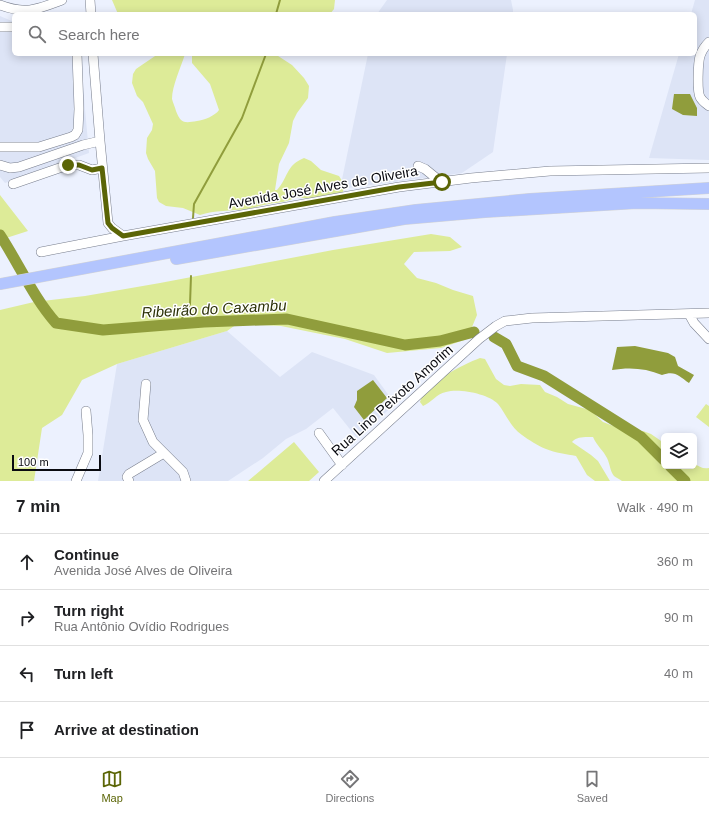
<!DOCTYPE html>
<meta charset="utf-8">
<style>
body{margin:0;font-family:Helvetica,sans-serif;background:#f2f2f2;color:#202124}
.controls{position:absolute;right:12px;bottom:12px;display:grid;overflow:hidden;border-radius:6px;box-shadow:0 2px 10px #0003}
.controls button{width:36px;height:36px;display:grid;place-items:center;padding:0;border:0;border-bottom:1px solid #e0e0e0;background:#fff;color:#202124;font:20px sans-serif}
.scale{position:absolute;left:12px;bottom:10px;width:89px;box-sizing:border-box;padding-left:4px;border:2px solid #0a0b11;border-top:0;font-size:11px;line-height:14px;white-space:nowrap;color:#0a0b11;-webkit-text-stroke:3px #fff;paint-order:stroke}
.stop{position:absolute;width:12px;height:12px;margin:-9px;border:3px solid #5b6506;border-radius:50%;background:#fff}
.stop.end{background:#5b6506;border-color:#fff;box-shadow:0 1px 4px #0008}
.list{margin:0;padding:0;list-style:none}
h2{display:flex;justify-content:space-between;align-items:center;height:52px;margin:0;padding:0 16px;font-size:17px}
h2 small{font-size:13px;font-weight:400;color:#757577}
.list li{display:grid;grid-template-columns:26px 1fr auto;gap:12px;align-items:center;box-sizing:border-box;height:56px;padding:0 16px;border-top:1px solid #e0e0e0}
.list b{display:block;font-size:15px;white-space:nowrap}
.list p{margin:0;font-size:13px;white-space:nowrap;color:#757577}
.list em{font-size:13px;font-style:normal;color:#757577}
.icon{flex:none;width:22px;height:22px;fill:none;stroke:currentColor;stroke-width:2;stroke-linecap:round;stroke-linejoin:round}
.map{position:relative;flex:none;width:709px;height:481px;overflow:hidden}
.search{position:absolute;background:#fff;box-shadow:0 2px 10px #0003;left:12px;right:12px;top:12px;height:44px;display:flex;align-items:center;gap:10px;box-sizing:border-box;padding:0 14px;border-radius:6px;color:#757577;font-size:15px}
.sheet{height:276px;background:#fff}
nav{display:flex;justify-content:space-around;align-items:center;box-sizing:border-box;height:56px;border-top:1px solid #e0e0e0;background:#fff;font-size:11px;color:#757577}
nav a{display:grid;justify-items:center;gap:2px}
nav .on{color:#5b6506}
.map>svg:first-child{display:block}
</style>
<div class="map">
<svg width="709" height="481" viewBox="0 0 709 481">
<rect width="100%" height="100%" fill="#ecf1fe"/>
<path fill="#dde4f6" d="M387,0H511L513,10V14H377Z
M695,0H709V160L649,158L679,54H695V14H691Z
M0,16L14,22V54H80L89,153L5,183L0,177Z
M368,54H507L493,152L462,173L340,189Z
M227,331L280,377L312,352L374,375L395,404L357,438L333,408L306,429L286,439L263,458L228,481H98L117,364Z"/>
<path fill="#ddeb98" d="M112,0H335L334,9L330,14L293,12L291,14H118Z
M158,54H185C181,67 172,86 172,99C173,103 175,107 176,111C181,124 185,123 197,121C204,120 215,116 219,110L210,84L192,63V54H275L292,65L304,78L309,86L308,98L297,113L293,121L289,143L279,164L275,190H277C288,178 286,165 304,158L311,161L321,170L339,176L344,184L343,192C330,200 310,200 296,197C286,203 279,202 269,204C261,205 254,208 247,209C232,211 214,210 200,215L183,208L166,206L159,202L157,198L155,171L148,159L146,153L147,138L152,130L153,124L143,102L137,96L132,83L133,74L136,69Z
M0,195L28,231L0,240Z
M431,234L450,237L462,247L450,251L414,252L404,264L417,278L436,283L453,290L473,296L477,315L467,339L441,348L387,353L345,339L281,326L237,324L227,331L117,364L82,380L62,415L42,428L34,481H0V310L34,302L85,296L160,283L333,250Z
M480,358L485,359L496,379L504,385L510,386L521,384L540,385L545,392L557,397L568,404L590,410L603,422L629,432L643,431L651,434L664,443V466H694V463C699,467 703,469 709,468V481H622C620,479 616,478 614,476C610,471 610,464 607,458C603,450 597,446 593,437C586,437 577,436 572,442L591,455L598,461L610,481H595L587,475L576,456C567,454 555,453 546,449C538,446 529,440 522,435C511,428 506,414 498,404C489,394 459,388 446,392C436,394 431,403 423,406L420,402C425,383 462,365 480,358Z
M706,404L709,406V427L696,417Z
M294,442L319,472L309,481H248Z"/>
<path fill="#909d3c" d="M674,94H690L697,108V116L683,115L672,109Z
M635,346L668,353L675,357L678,366L694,375L689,383C679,376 675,370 662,375C646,368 629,367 612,370L617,347Z
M373,380L387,398L364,420L354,407L357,400V391Z"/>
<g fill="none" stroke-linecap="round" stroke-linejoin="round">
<path stroke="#909d3c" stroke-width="2" d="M276,14L280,0
M193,218L194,204L242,118L266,54
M179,324L190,304L191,276"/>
<path stroke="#909d3c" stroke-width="11" d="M0,235C19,264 33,297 56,323L103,330L204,322L287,319L405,345L440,341L474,332
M494,337L506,344L517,366L544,376L641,437L664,460
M670,466L685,481"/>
<g stroke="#787e8d" stroke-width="10">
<path id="minor" d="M90,0L91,14
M0,5C26,15 38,9 62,0
M0,27H14
M709,42C705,46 702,50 700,56C698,63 697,91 700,97C702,101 705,103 709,106
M93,54L100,141L108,223L112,228L123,236
M0,147H39L71,137L75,135L78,130L79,109L77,54
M0,165L10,168L19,167L83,145L100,141
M418,166L425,169L441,182
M13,184L68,165H79L92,170L102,168
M41,252L123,236L399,187L471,178L550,171L709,168
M689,314L694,323L709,339
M146,384L143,420L153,442L183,472L186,481
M319,433L342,465
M76,481L88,453V435L86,411
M129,481L127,477L129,474L164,453
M324,481L479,339L496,326L505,321L532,318L709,313"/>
</g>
<g stroke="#d3d3d4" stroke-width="12">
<path id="major" d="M176,259L404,219L485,212L637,203L709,204
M0,284L335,222L416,210L530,199L709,188"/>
</g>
<use href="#minor" stroke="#fff" stroke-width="9"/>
<use href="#major" stroke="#b3c5fe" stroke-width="11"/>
</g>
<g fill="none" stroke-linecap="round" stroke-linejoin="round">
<path stroke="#5b6506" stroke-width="5" d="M68,165H79L92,170L102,168L108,223L112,228L123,236L399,187L442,182"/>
</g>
<g text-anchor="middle" stroke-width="3" stroke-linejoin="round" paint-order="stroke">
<g font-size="14" fill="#0a0b11" stroke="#fff">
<text transform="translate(323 187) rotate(-10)" y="5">Avenida José Alves de Oliveira</text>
<text transform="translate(392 400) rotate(-42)" y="5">Rua Lino Peixoto Amorim</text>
</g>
<g font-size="15" font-style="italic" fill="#2d3208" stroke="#fff">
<text transform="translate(214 309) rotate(-3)" y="5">Ribeirão do Caxambu</text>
</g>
</g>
</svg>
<div class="controls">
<button><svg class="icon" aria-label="layers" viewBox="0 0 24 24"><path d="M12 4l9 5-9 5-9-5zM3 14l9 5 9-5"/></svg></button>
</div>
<div class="scale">100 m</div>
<div class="stop" style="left:442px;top:182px"></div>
<div class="stop end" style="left:68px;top:165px"></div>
<div class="search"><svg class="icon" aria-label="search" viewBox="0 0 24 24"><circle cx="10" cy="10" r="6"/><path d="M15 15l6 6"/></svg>Search here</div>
</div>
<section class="sheet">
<h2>7 min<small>Walk · 490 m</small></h2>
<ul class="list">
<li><svg class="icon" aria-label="ahead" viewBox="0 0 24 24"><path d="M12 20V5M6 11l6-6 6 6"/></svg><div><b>Continue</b><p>Avenida José Alves de Oliveira</p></div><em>360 m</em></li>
<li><svg class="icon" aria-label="right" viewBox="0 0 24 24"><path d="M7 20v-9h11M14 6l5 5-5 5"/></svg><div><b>Turn right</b><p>Rua Antônio Ovídio Rodrigues</p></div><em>90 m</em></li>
<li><svg class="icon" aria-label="left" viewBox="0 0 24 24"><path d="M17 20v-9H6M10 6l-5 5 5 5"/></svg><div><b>Turn left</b></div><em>40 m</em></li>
<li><svg class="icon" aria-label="arrive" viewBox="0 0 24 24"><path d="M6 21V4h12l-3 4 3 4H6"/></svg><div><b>Arrive at destination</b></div></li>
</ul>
</section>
<nav>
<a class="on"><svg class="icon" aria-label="map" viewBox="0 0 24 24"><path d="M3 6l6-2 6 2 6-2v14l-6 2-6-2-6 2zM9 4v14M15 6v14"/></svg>Map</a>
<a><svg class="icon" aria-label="directions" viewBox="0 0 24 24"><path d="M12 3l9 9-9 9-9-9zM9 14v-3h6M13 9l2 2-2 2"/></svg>Directions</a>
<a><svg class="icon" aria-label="saved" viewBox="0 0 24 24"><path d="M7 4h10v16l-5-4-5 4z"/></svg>Saved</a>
</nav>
